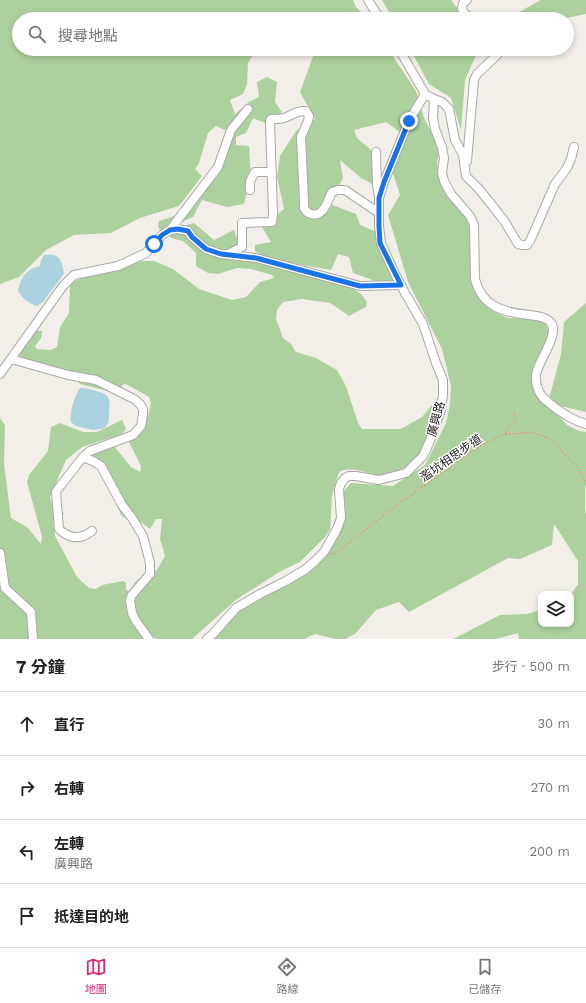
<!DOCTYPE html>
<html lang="zh-TW">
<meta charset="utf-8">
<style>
body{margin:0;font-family:"Work Sans","Noto Sans TC",sans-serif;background:#f2f2f2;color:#222}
.controls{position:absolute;right:12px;bottom:12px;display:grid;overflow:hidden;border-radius:8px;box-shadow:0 2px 6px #0003}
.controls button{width:36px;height:36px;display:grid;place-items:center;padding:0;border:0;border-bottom:1px solid #e0e0e0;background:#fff;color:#222;font:20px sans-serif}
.stop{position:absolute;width:12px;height:12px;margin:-9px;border:3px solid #1a73e8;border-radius:50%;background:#fff}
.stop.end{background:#1a73e8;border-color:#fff;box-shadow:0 1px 4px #0008}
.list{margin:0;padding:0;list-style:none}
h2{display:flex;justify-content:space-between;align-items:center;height:52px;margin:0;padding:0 16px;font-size:17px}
h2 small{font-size:13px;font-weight:400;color:#767676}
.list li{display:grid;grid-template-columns:26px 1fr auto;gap:12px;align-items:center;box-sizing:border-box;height:64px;padding:0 16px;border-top:1px solid #e0e0e0}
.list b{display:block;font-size:15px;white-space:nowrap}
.list p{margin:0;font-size:13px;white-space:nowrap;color:#767676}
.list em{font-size:13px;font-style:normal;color:#767676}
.icon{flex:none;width:22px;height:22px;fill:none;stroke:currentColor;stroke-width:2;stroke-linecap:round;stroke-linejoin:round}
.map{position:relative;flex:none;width:586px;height:639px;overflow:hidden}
.search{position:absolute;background:#fff;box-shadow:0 2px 6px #0003;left:12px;right:12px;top:12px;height:44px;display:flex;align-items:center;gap:10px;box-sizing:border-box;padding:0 14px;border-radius:22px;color:#767676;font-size:15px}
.sheet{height:308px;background:#fff}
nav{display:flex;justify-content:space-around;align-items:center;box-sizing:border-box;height:56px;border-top:1px solid #e0e0e0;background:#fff;font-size:11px;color:#767676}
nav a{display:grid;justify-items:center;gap:2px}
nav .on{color:#db2777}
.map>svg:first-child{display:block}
</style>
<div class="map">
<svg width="586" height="639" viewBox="0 0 586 639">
<rect width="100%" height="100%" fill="#f2efe9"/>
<path fill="#add19e" d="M0,0H353L356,7L367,19H19V49H257L248,63L247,84L243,94L230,100L235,114L249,102L259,97L257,82L267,77L277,82L275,102L282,112L270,125L253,118L246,133L236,137V145L249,146L251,177L244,204L227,207L202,200L193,217L161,231L158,227L159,221L178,215L210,176L227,133L225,130L216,126L208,133L199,163L195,169L202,176L179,206L140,218L111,233L74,235L46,250L19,277L0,284Z
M382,0H451L466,19H393Z
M541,0H586V14L561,19H508V18Z
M313,49H388L416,91L424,118L440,149L437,163L440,184L464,215L473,233V278L482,301L493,311L508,318L536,319L546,324L550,334L537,362L538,394L567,425L579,431L586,432V485L585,487V511L586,514V639H519L518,633L496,639H453L500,615L527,614L541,610V624H571V594L578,584V561L554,524L552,545L520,559L508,558L409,612L399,602L376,610L355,634L345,639H335L315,634L304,639H205L239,606L295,581L327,553L340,528V495L351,483L393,486L425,465L446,423L450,404L451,386L442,349L408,282L388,215L400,195L391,167L406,137L386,122L354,130L357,138L370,149L381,173L380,188L361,178L340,160L343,178L330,204L356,214L360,225L379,233L397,280L378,282L353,273L349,257L338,254L331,270L268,259L255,251V245L271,242L262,227L284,209L277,177L280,156L296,131L315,119L300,92L315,51Z
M410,49H479L465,80L461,130L451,98L429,84Z
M194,223L214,240L234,230L243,254L352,288L361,294L367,302L366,307L349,316L330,303L302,299L283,302L277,310L276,319L283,338L291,344L296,352L316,358L337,370L346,386L358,423L362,429H401L422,417L440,395V406L427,441L415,461L386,478C375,475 349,465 339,472L332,496L330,530L324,538L300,562L281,571L237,599L192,639H156L154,637L144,639H0V418L5,425L4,464L11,518L28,528L41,544L42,537L27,482L29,475L48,451L51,427L60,423L83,432H97L122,420L126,429L122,434L82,447L66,460L50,497L52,504L58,506L64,514L53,522L55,536L77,577L89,588L96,589L102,585L123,581L126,583V590L129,591L137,580L157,570L165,556L160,539L162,519H156L150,529L142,523L129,521L121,515L103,472L92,456L99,449L113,445L131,467L140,472L141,466L129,442L148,417L151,403L149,397L126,384L122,385L119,394L80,384L73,374L15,358L21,338L28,331H42L41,338L35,346L37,349L51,350L57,347L60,327L69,313L70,286L75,281L104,269L143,261H154L173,269L199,289L232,300L246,297L260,282L274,278L272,275L251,269L237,268L218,274L208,273L196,266V253L183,241L171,238L169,235L174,228Z
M586,303V412L548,403L561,354L564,322Z"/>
<path fill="#aad3df" d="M44,255C47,255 52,254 54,255C62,257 63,268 64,274L43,302L37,306C28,303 23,299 18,291C19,283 23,274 30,270C32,268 37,267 40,266L41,260Z
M80,388C86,388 91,389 96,391C109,394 111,398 109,412C109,420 110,423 103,429L93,430L76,426L71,422C69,412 75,395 80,388Z"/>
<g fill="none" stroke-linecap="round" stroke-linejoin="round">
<g stroke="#a9a9a9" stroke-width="10">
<path id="minor" d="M368,0L380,19
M467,0L463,3L462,9L465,14L474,19
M399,49L425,94L434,99L433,118L435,129L442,147L444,158L442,172L444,181L451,194L470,216L474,225L475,279C482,307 503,312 529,315C535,316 544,316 549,321C562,330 540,359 537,371C535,376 536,384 538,389C540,397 548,402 554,407C564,414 574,421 586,424
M434,99L442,102L449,109L455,140L463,155L466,176L478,188L491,204L505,222L518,244L522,245H527L530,241L555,184L567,168L571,159L574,147
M376,152L377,185L379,196
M467,161L474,80L477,74L498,54L500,49
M250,190C249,182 251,178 255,172H272
M170,230L218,167L231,130L248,109
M228,254L242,247V223L272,222L273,214L270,121L271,119C275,119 281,119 284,118C293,115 296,110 306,111L309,116L308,121L301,137L304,201C304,203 304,206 304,208C307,214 315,217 321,212C326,208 329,198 332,192L338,190H345L379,213
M11,359L68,375L96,380L134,399L140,404L143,409V415L141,426L133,435L90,451L83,457L61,485L56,492L59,529C69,539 80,540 92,531
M0,374L63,286L74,275L118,266L146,253L162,235L170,230L178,229L188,231L192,237L206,249L221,254L256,258L360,286L401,285
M83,457L93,461L101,466L122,505L132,518L143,536L150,563V574L132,595L130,600L132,613L136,621L149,639
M0,553L5,588L31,612L33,639
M207,639L213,634L236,608L260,594L286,581L306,569L316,560L324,552L337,529L341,518L339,489L341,483L345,478L349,476H356L379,480L406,473L423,456L429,443L441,410L443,395V380L436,363L423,324L405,293L395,274L381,243L379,226V198L384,182L409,121L425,94"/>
</g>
<path stroke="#fa8072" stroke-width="1" stroke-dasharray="2 2" stroke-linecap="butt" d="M506,434L508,426L516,422L514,411
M331,554L336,553L401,502L480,446L502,435L531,432L550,439L578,468L586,484"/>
<use href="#minor" stroke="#fff" stroke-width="8"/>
</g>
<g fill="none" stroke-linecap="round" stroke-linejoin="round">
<path stroke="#1a73e8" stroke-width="5" d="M154,244L162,235L170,230L178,229L188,231L192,237L206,249L221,254L256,258L360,286L401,285L380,243L379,226V198L384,182L409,121"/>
</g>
<g text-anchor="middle" stroke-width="3" stroke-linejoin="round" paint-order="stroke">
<g font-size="12" fill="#222" stroke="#fff">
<text transform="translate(436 419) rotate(-74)" y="4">廣興路</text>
<text transform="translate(451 458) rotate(-35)" y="4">濫坑相思步道</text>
</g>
</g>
</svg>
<div class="controls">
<button><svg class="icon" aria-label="layers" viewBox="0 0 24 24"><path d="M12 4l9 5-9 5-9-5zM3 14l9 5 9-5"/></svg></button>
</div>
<div class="stop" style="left:154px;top:244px"></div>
<div class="stop end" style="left:409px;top:121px"></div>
<div class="search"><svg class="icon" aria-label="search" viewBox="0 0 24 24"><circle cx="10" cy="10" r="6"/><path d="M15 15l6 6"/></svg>搜尋地點</div>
</div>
<section class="sheet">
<h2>7 分鐘<small>步行 · 500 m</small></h2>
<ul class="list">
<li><svg class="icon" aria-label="ahead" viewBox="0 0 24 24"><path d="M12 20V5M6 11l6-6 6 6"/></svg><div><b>直行</b></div><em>30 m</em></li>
<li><svg class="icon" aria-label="right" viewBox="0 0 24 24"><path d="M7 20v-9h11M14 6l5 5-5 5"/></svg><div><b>右轉</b></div><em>270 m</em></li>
<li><svg class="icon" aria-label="left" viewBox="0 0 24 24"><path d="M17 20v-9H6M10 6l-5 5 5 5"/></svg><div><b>左轉</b><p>廣興路</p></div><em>200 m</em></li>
<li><svg class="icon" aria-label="arrive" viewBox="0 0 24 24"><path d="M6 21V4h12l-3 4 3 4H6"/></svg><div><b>抵達目的地</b></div></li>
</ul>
</section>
<nav>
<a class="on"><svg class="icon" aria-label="map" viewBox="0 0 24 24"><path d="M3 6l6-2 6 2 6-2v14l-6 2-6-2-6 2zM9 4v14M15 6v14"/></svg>地圖</a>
<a><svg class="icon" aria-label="directions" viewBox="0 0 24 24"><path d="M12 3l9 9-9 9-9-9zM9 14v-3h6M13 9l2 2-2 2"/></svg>路線</a>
<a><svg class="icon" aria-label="saved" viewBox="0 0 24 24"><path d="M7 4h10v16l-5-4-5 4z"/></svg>已儲存</a>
</nav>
